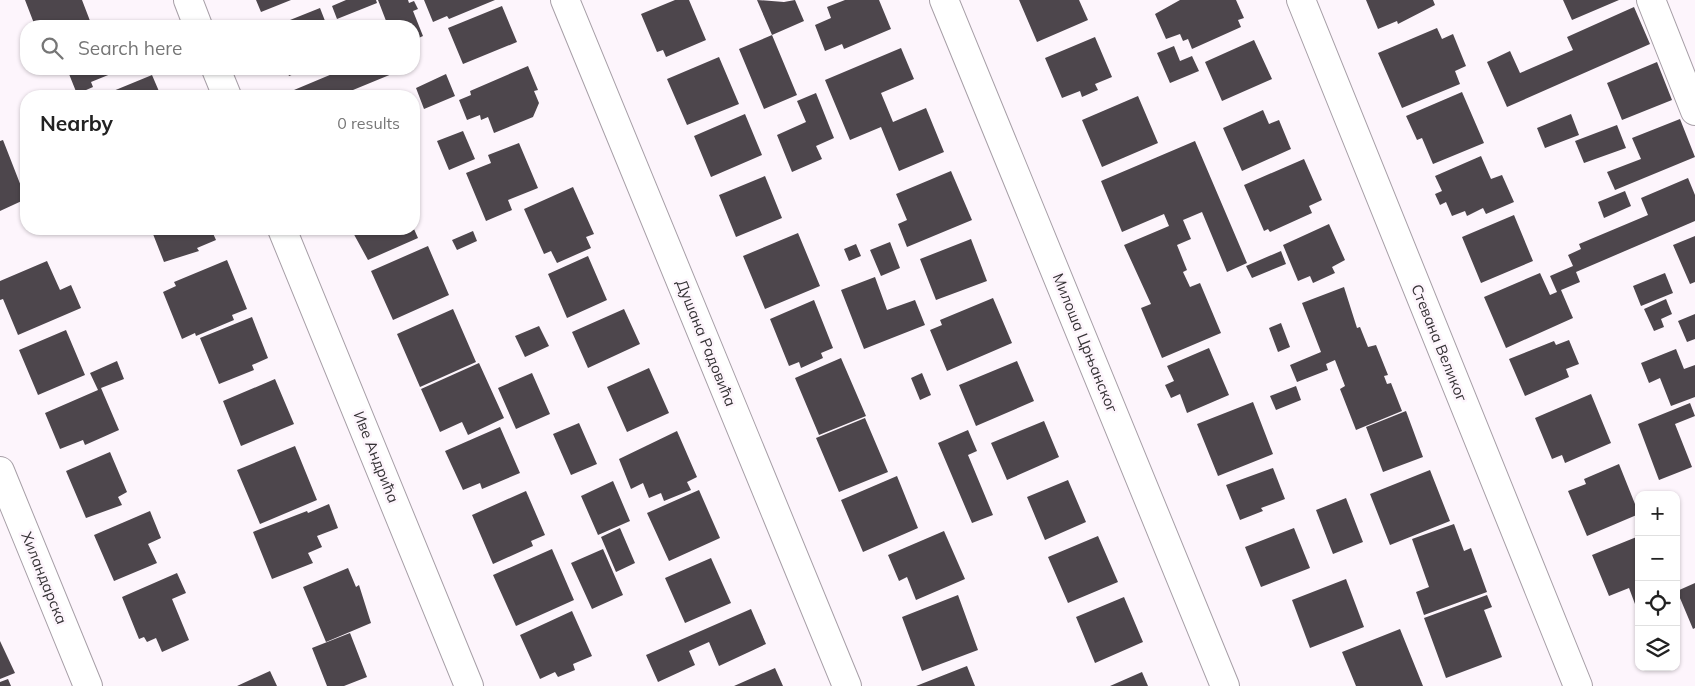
<!DOCTYPE html>
<meta charset="utf-8">
<style>
body{margin:0;font-family:Mulish,sans-serif;background:#f6f6f6;color:#222}
.controls{position:absolute;right:15px;bottom:15px;display:grid;overflow:hidden;border-radius:10px;box-shadow:0 1px 4px #0004}
.controls button{width:45px;height:45px;display:grid;place-items:center;padding:0;border:0;border-bottom:1px solid #e0e0e0;background:#fff;color:#222;font:25px sans-serif}
.list{margin:0;padding:0;list-style:none}
h2{display:flex;justify-content:space-between;align-items:center;height:65px;margin:0;padding:0 20px;font-size:21px}
h2 small{font-size:16px;font-weight:400;color:#767676}
.icon{flex:none;width:28px;height:28px;fill:none;stroke:currentColor;stroke-width:2;stroke-linecap:round;stroke-linejoin:round}
.map{position:relative;flex:none;width:1695px;height:686px;overflow:hidden}
.search{position:absolute;background:#fff;box-shadow:0 1px 4px #0004;left:20px;top:20px;width:400px;height:55px;display:flex;align-items:center;gap:12px;box-sizing:border-box;padding:0 18px;border-radius:20px;color:#767676;font-size:19px}
.panel{position:absolute;background:#fff;box-shadow:0 1px 4px #0004;left:20px;top:90px;width:400px;height:145px;border-radius:20px}
.map>svg:first-child{display:block}
</style>
<div class="map">
<svg width="1695" height="686" viewBox="0 0 1695 686">
<rect width="100%" height="100%" fill="#fdf5fc"/>
<path fill="#4d464c" d="M25,0H82L92,26H35Z
M256,0H291L261,12Z
M346,0H376L377,3L337,19L332,6Z
M378,0H408L409,3L414,1L418,9L413,11L423,36L414,40V26H388Z
M424,0H495L449,19L447,16L433,22Z
M675,0H689L706,40L666,57L663,50L657,52L641,14Z
M757,0L784,2L795,0L804,21L772,35Z
M845,0H879L891,29L844,49L842,44L825,51L815,25L831,18L827,7Z
M1019,0H1079L1088,20L1037,42Z
M1180,0H1236L1244,18L1238,20L1241,27L1192,49L1188,39L1183,41L1180,34L1166,39L1155,14Z
M1366,0H1433L1435,5L1398,24L1397,21L1378,29Z
M1563,0H1619L1572,20Z
M502,6L517,42L463,64L448,28Z
M1634,7L1650,44L1507,107L1487,62L1510,51L1520,73L1573,50L1567,37Z
M320,8L327,26H275Z
M1437,28L1442,39L1453,34L1466,66L1455,71L1460,84L1402,108L1378,53Z
M772,35L797,95L764,109L739,49Z
M1095,37L1112,77L1095,84L1098,90L1082,97L1080,91L1062,98L1045,58Z
M1254,40L1272,79L1222,101L1205,62Z
M1174,46L1180,61L1192,56L1199,71L1170,83L1157,53Z
M901,48L914,79L881,93L893,122L926,108L944,152L899,171L881,127L850,140L825,80Z
M719,57L739,104L687,125L667,79Z
M1657,62L1672,100L1622,120L1607,83Z
M528,66L538,90L534,91L539,103L533,117L494,133L488,117L481,120L480,115L467,120L459,100L471,95L470,91Z
M67,69H123L91,82L93,87L77,94Z
M286,69H307L289,76Z
M344,69L346,72L353,69H404L353,90L355,96H297L294,90Z
M446,74L455,96L424,109L416,88Z
M152,75L161,96H101Z
M1462,92L1484,143L1433,164L1422,138L1417,140L1406,116Z
M816,93L834,138L816,146L822,159L792,172L777,135L806,122L797,101Z
M1138,96L1158,143L1102,167L1082,120Z
M1263,110L1269,124L1279,120L1291,149L1242,171L1223,128Z
M745,114L762,155L711,177L694,136Z
M1571,114L1579,135L1545,148L1537,128Z
M1680,119L1695,157L1615,190L1607,172L1641,159L1632,138Z
M1617,125L1626,148L1584,163L1575,141Z
M463,131L475,159L449,170L437,141Z
M3,140L26,199L0,211V141Z
M1195,141L1247,263L1227,272L1202,212L1183,220L1191,239L1177,245L1187,270L1183,272L1190,287L1200,283L1221,333L1162,358L1141,308L1151,304L1124,245L1169,226L1164,214L1122,232L1101,181Z
M519,143L538,188L508,200L512,210L486,221L466,173L491,163L488,155Z
M1481,156L1491,179L1502,175L1514,202L1486,214L1483,208L1467,216L1465,211L1452,216L1446,202L1440,205L1435,194L1442,191L1435,176Z
M1304,159L1322,200L1309,206L1312,213L1270,232L1268,229L1264,231L1244,185Z
M951,171L972,220L907,247L898,224L907,220L896,194Z
M765,176L782,218L736,237L719,195Z
M1688,178L1695,195V221L1576,272L1580,282L1561,290L1573,318L1506,348L1484,297L1540,273L1550,295L1557,292L1550,276L1573,266L1568,255L1581,249L1579,244L1648,215L1641,198Z
M573,187L594,234L586,237L591,248L557,263L551,251L544,254L524,209Z
M1625,191L1631,206L1604,218L1598,202Z
M1514,215L1533,261L1481,283L1462,237Z
M1329,224L1345,260L1332,267L1335,273L1313,283L1310,276L1298,281L1283,245Z
M151,229H211L216,240L197,248L199,251L164,262Z
M351,229H414L418,238L368,260Z
M473,231L477,241L457,250L452,240Z
M798,233L820,286L765,309L743,256Z
M1695,236V282L1690,284L1673,245Z
M971,239L987,281L936,300L920,259Z
M890,242L900,268L881,276L870,250Z
M856,244L861,256L849,261L844,249Z
M428,246L449,295L393,320L371,271Z
M1281,251L1286,264L1252,278L1246,266Z
M588,256L607,300L567,318L548,274Z
M227,260L247,309L232,315L234,320L196,336L195,333L182,339L163,292L176,286L174,282Z
M47,261L60,290L71,285L81,308L18,335L3,299L0,300V281Z
M1665,273L1673,293L1641,306L1633,286Z
M875,277L887,310L915,300L925,325L864,349L841,290Z
M1344,287L1357,328L1360,327L1368,347L1376,345L1388,375L1384,376L1387,384L1391,383L1402,411L1356,430L1340,389L1345,386L1335,360L1326,364L1328,370L1297,382L1290,365L1321,352L1302,303Z
M993,298L1012,343L947,371L930,330L942,325L940,320Z
M1666,299L1672,314L1661,319L1664,327L1654,331L1644,309Z
M814,300L833,348L821,353L823,358L801,368L799,362L789,366L770,319Z
M453,309L476,362L420,387L397,334Z
M624,309L640,344L588,368L572,332Z
M1695,314V339L1687,342L1678,321Z
M252,317L268,358L252,365L254,370L219,384L200,338Z
M1281,323L1290,347L1278,352L1269,328Z
M539,326L549,346L525,357L515,336Z
M66,330L85,375L38,395L19,350Z
M1569,340L1579,364L1566,369L1569,377L1525,396L1509,359L1554,341L1556,345Z
M1209,348L1229,395L1187,413L1180,394L1171,398L1165,385L1174,381L1167,366Z
M1676,349L1684,369L1695,365V397L1671,406L1660,378L1649,383L1641,363Z
M841,358L866,416L819,435L795,378Z
M117,361L124,379L101,388L119,430L85,445L83,440L60,449L45,413L98,390L90,373Z
M1017,361L1034,401L976,426L959,385Z
M479,363L504,418L468,435L462,422L440,432L421,389Z
M649,368L669,413L627,432L607,387Z
M532,373L550,414L516,429L498,388Z
M922,373L931,395L920,400L911,378Z
M275,379L294,424L241,446L223,401Z
M1296,386L1301,400L1276,410L1270,396Z
M1591,394L1611,443L1565,463L1562,455L1552,459L1535,418Z
M1253,402L1273,454L1218,476L1197,424Z
M1690,403L1695,416L1675,424L1692,467L1659,480L1638,424Z
M1406,411L1423,457L1383,472L1366,427Z
M865,418L888,472L839,492L816,438Z
M1044,421L1059,457L1007,480L991,443Z
M579,423L597,464L571,475L553,434Z
M500,427L520,473L482,489L480,483L463,490L445,451Z
M968,430L977,451L968,455L993,515L972,523L938,443Z
M677,431L697,477L687,482L691,490L664,501L661,493L649,498L643,483L631,489L619,459Z
M295,446L317,500L260,524L237,470Z
M110,452L127,492L118,497L122,505L86,518L66,471Z
M1619,464L1639,514L1587,536L1568,491L1586,484L1584,479Z
M1273,468L1285,499L1261,508L1263,511L1240,520L1226,485Z
M1430,470L1450,521L1390,545L1370,494Z
M897,476L918,528L863,552L841,500Z
M1068,480L1086,522L1045,540L1027,497Z
M613,481L630,521L598,535L581,496Z
M699,490L720,538L669,561L647,513Z
M526,491L545,535L531,541L533,546L493,564L472,515Z
M1346,498L1363,542L1333,554L1316,510Z
M329,504L338,528L317,536L322,547L308,553L313,563L272,579L253,532L307,511L308,513Z
M150,511L161,538L148,544L157,563L114,581L94,535Z
M1454,524L1464,551L1471,548L1487,592L1424,615L1416,592L1429,587L1412,539Z
M620,528L635,563L616,572L601,537Z
M1294,528L1310,568L1261,587L1245,547Z
M944,531L965,579L916,600L907,577L899,581L888,555Z
M1098,536L1118,582L1068,603L1048,557Z
M1639,536V602L1635,604L1629,588L1609,596L1592,555Z
M552,549L574,600L516,626L493,575Z
M603,549L623,595L592,609L571,563Z
M711,558L731,603L685,623L665,578Z
M348,568L356,587L359,585L371,623L326,642L303,587Z
M177,573L186,593L172,599L189,640L162,652L156,638L147,642L144,637L139,639L122,597Z
M1346,579L1364,627L1310,648L1292,600Z
M1695,583V628L1693,629L1677,591Z
M958,595L978,650L922,671L902,617Z
M1487,595L1492,607L1484,610L1502,657L1446,678L1424,618Z
M1124,597L1143,642L1095,663L1076,617Z
M751,609L766,644L719,666L709,642L689,651L695,665L658,682L646,655Z
M572,611L592,656L573,664L575,670L558,677L555,672L540,679L520,635Z
M1400,629L1423,686H1356L1342,652Z
M350,633L367,677L344,686H327L312,648Z
M0,641L15,673L0,679Z
M967,666L975,686H916Z
M775,668L783,686H734Z
M270,671L277,686H237Z
M1142,672L1148,686H1110Z
M8,679L11,686H0V682Z"/>
<g fill="none" stroke-linecap="round" stroke-linejoin="round">
<g stroke="#a79fa7" stroke-width="30">
<path id="minor" d="M188,0L198,26
M565,0L847,686
M944,0L1225,686
M1301,0L1578,686
M1651,0L1695,111
M216,69L227,96
M282,229L469,686
M0,471L88,686"/>
</g>
<use href="#minor" stroke="#fff" stroke-width="28"/>
</g>
<g text-anchor="middle" stroke-width="5" stroke-linejoin="round" paint-order="stroke">
<g font-size="15" fill="#353235" stroke="#fdf5fc">
<text transform="translate(706 343) rotate(68)" y="5">Душана Радовића</text>
<text transform="translate(1085 343) rotate(68)" y="5">Милоша Црњанског</text>
<text transform="translate(1439 343) rotate(68)" y="5">Стевана Великог</text>
<text transform="translate(376 457) rotate(68)" y="5">Иве Андрића</text>
<text transform="translate(44 578) rotate(68)" y="5">Хиландарска</text>
</g>
</g>
</svg>
<div class="controls">
<button>+</button>
<button>−</button>
<button><svg class="icon" aria-label="locate" viewBox="0 0 24 24"><circle cx="12" cy="12" r="6"/><path d="M12 2v4M12 18v4M2 12h4M18 12h4"/></svg></button>
<button><svg class="icon" aria-label="layers" viewBox="0 0 24 24"><path d="M12 4l9 5-9 5-9-5zM3 14l9 5 9-5"/></svg></button>
</div>
<div class="search"><svg class="icon" aria-label="search" viewBox="0 0 24 24"><circle cx="10" cy="10" r="6"/><path d="M15 15l6 6"/></svg>Search here</div>
<section class="panel">
<h2>Nearby<small>0 results</small></h2>
<ul class="list">
</ul>
</section>
</div>
